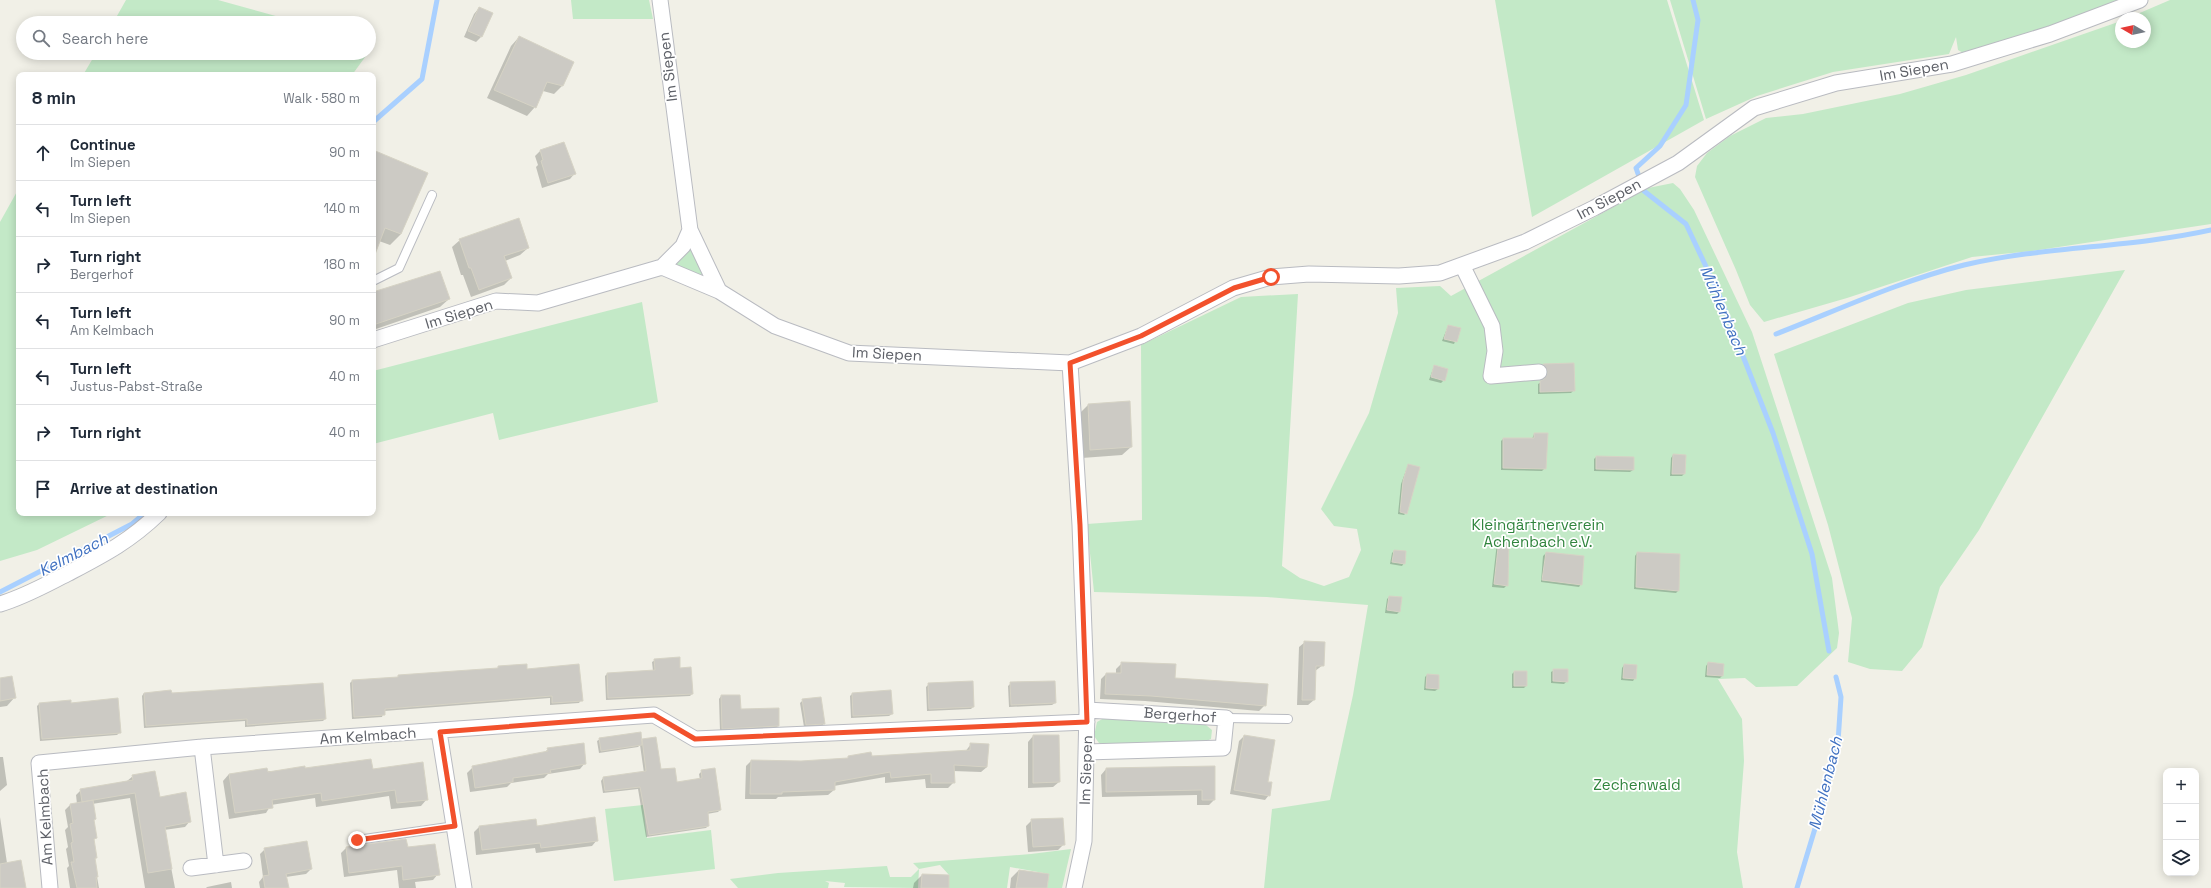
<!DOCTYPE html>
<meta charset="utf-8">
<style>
body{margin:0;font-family:"Space Grotesk",sans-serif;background:#f6f6f7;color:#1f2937}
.controls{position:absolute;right:12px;bottom:12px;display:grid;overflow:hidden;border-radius:8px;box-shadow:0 2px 10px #0003}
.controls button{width:36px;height:36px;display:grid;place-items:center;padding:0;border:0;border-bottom:1px solid #e0e1e3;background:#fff;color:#1f2937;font:20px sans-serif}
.compass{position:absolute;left:2115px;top:12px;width:36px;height:36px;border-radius:50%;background:#fff;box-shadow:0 2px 10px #0003;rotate:279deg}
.stop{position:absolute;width:12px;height:12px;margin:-9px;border:3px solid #f2512c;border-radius:50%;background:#fff}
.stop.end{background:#f2512c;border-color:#fff;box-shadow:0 1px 4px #0008}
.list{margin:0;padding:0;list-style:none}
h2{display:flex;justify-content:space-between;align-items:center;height:52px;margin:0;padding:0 16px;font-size:17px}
h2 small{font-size:13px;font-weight:400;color:#747a83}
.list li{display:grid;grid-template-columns:26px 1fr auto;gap:12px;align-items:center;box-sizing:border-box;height:56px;padding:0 16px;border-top:1px solid #e0e1e3}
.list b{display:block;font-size:15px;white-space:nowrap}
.list p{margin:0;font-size:13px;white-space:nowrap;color:#747a83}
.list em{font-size:13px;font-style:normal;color:#747a83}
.icon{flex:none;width:22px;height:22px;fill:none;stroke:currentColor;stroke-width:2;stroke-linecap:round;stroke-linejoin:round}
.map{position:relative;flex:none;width:2211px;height:888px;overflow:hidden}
.search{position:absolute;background:#fff;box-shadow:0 2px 10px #0003;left:16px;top:16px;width:360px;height:44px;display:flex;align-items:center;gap:10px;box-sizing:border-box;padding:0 14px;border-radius:22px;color:#747a83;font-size:15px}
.panel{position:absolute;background:#fff;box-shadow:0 2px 10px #0003;left:16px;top:72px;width:360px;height:444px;border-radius:8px}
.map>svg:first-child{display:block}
</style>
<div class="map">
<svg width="2211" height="888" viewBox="0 0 2211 888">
<rect width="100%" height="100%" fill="#f1f0e7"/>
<path fill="#c3e9c7" d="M126,0H218L301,23H113Z
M571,0H649L653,19H573Z
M1495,0H1667L1704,120L1532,217Z
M1670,0H2123L2040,33L1965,54L1958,50L1956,37L1949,54L1833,72L1757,96L1706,119Z
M2170,0H2211V224L2032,251L1972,257L1847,298L1764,322L1750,305L1736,270L1695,177L1697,166L1707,153L1730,136L1766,118L1803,114L1900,94L1966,75L2121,21V42H2145V18H2128Z
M96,53H368L352,75H83Z
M1673,183L1680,189L1694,210L1752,332L1832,578L1839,633L1837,648L1797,686L1756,687L1745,678L1718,679L1742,719L1744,761L1737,852L1743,888H1264L1272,809L1330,800L1353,695L1368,605L1267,597L1094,592L1087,524L1142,520L1141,345L1241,297L1298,294L1282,566L1300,578L1324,586L1349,577L1361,550L1357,529L1334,526L1321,509L1369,413L1398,313L1396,288L1440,286L1451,296L1648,188Z
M19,188V513H113L37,550L0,561V222Z
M686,241L719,291L662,267Z
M2125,270L1979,530L1940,587L1922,647L1902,671L1870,669L1848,662L1852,618L1828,525L1774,354L1908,303L1966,290Z
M642,302L658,402L499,440L493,413L373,444V371Z
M1104,718L1206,725L1212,730L1211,739L1204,742L1109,746L1099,743L1094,736L1097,722Z
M643,805L647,838L711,830L715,869L614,881L605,809Z
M1071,849L1062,888H1047L1049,874L1010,867L1007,888H949V875L940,865L919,869L918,888L844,887L845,883L825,881L829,883L828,888H738L730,879L778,873L887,866L890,877H911L919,869L913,863L1031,854Z"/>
<path fill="#0003" d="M479,8L491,14L481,37L476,42L464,37L474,14Z
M519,37L562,86L554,94L543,91L535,107L527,116L487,98L511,46Z
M541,150L575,173L570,179L542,188L536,167L538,165L535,156Z
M373,151L427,174L401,234L390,245L379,241L373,257Z
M460,240L528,248L520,255L505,261L511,278L504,285L471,297L463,275H461L452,247Z
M373,293L449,299L440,307L373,330Z
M1448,326L1460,329L1454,344L1442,341Z
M1544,365L1574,390L1571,393L1538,394V384L1543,381L1546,375L1542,367Z
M1434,366L1444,380L1441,383L1429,380Z
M1088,405L1131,447L1122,455L1082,458L1080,413Z
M1534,434L1545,468L1542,471L1501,470V441L1503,439H1532Z
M1673,455L1684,474L1682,476H1670L1671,458Z
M1596,457L1633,470L1630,472L1594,471V459Z
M1408,465L1406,513L1404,515L1398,514L1401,484Z
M1500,540L1507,585L1504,588L1492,587L1497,542Z
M1394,551L1404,563L1402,566L1390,564L1392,553Z
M1546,553L1581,584L1579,587L1541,582L1543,556Z
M1637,553L1679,555L1678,591L1676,593L1634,589L1635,556Z
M1389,597L1399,612L1397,614L1385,613L1387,599Z
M1305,642L1323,665L1315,671L1314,700L1308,705H1297L1299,647Z
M655,660L680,669L692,694L690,696L606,700L605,676L607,674L653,671L652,662Z
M1122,663L1175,665L1174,679L1265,705L1259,711L1145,701L1100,699L1101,679L1106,674H1116V669Z
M1708,663L1722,676L1720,678L1705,677L1706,666Z
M1624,665L1635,678L1633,681L1621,680L1622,668Z
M499,667L526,670L581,700L579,703L550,705V698L384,711L382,717L352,719L350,683L352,681L396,678L399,676L496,669Z
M1554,670L1567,681L1564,684L1551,683V672Z
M1514,672L1526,686L1524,688H1512V674Z
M1427,675L1438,689L1435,691L1424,690L1425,677Z
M0,679L15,697L7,706L0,707Z
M972,683L973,707L971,709L927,711L926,687L929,684Z
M1011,683L1055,703L1052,705L1009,707L1008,686Z
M144,693L171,694L325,719L323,721L245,727V721L144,728L142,696Z
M852,694L892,714L889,716L851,718L850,696Z
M721,696L740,710L778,726L776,728L720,731L719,699Z
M803,700L824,723L822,726L804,727L800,703Z
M39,704H70L120,732L117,735L40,741L37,706Z
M1033,736L1059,782L1053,787L1028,788V742Z
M1244,736L1266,783L1269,795L1265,800L1230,794L1239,741Z
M600,739L641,741L642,740L660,770L676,783L700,780L699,774L702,771L720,810L718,812L707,814L708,826L706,828L646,837L638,789L603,793L601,781L603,778L644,773L640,745L638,747L599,753L597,741Z
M971,744L987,767L981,772L953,771L954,782L948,788H926L925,779L885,783V777L834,786V790L828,795L778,797L776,799H745L746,766L751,761L801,762L965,752Z
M548,749L585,763L580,769L548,774L544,778L511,783L507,787L470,792L467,773L473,767L544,753Z
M0,757H3L7,785L0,791Z
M1214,767V800L1209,805H1197V795L1102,797L1101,775L1106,769Z
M304,769L372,770L427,799L421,806L391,809L389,796L316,807L315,798L271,805L266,813L229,819L223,781L229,774Z
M133,776L190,821L185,827L164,830L175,888H145L130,798L92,804L96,838L93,840L96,858L94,860L99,888H70L67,868L69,866L66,849L68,847L65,830L68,827L65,810L70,805L77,804L76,795L81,790L127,781Z
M0,817L7,863L25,888H0Z
M1032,820L1064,844L1058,850L1028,852L1026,826Z
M479,827H536L597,840L592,846L536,853L535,848L476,855L474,832Z
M346,848H407L438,874L433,880L415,882L416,888H399L397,870L344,877L341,853Z
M265,849L311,869L306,874L286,877L288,888H260L259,882L263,877L260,854Z
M1019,870L1048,874L1046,888H1010L1011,878Z
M922,875L948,888H913L914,883Z
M231,882L232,888H206L207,887Z"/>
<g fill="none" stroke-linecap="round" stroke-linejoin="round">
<path stroke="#a9d0ff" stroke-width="5" d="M1693,0L1698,20L1686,105L1660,146L1636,168L1644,191L1686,224L1718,292L1773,433L1812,554L1829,651
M373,122L422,79L437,0
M1776,334C1838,310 1900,281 1964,265C2045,246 2130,248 2211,230
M0,592L132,524L145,513
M1797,888L1820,812L1838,742L1841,697L1836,677"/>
</g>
<path fill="#cccac4" stroke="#d6d3c5" d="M479,7L493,13L482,37L468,31Z
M519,36L574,62L563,86L547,82L536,108L494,90Z
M564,142L576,174L548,183L541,161L543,160L540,150Z
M373,150L428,173L401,234L385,228L374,257Z
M519,218L529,248L504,256L512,278L479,290L471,268H469L459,239Z
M440,271L450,299L373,325V292Z
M1448,325L1461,328L1457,342L1444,339Z
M1574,363L1575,391L1540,392V381L1544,379L1548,372L1543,364Z
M1434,365L1448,369L1445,381L1431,377Z
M1130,401L1132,447L1090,450L1088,404Z
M1534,433H1548L1546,469L1503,468V438H1534Z
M1673,454L1686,455L1685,474H1672Z
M1596,456L1634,457V470L1596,469Z
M1408,464L1420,467L1407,514L1400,512L1403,481Z
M1499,539H1509L1508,586L1494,584Z
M1394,550L1406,551L1405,564L1392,562Z
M1546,552L1584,556L1582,585L1542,580Z
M1637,552L1680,554L1679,591L1636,587Z
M1389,596L1402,597L1400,612L1387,610Z
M1304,641L1325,642L1324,666H1316L1315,700H1302Z
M680,657V668L691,667L693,694L608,698L607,673L655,670L654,659Z
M1121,662L1176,664L1175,678L1268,684L1266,706L1151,696L1105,694L1106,673H1121Z
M1708,662L1724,664L1723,676L1707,675Z
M527,664V669L579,664L583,701L552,703V696L385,709V715L354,717L352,680L398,677V675L498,668V666Z
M1624,664L1637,665L1636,679L1623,678Z
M1553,669H1568V682L1553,681Z
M1514,671H1527V686H1514Z
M1427,674L1439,675V689L1426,688Z
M12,676L16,698L0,701V678Z
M973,681L974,707L929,709L928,683Z
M1055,681L1056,703L1011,705L1010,682Z
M323,683L326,719L247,725V719L146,726L144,693L171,690L172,693Z
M891,690L893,714L853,716L852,693Z
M721,695H740L741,709L779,708V726L722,729Z
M821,697L825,724L806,725L802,699Z
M118,698L121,733L42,739L39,703L71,700V703Z
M641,732L642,745L601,751L599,738Z
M1033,735H1059L1060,782L1033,783Z
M1244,735L1275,740L1268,782H1272L1270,796L1234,790Z
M656,737L661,769L675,768L677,782L702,778L701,770L715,768L721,810L708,812L709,826L649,835L640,787L605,791L603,777L646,771L642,739Z
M584,743L586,764L550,770L551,773L513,778V782L475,788L472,766L548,751L547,748Z
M970,743L989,744L987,767L954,765L955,783H931V774L891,778L890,772L835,782V790L782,792V794H750L751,760L801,761L848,758V756L871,752L872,756L970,750Z
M371,759L373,769L423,762L428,800L397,803L395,790L322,801L321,793L272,800L273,808L235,813L229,774L267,768L268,772L305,766V768Z
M1215,766V800H1202V790L1106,792V768Z
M155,771L160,797L186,792L191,822L165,827L172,869L148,873L135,793L82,802L80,789L133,780L132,775Z
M93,800L96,819L94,820L97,838L94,839L97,858H95L98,877H96L97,888H77L71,862H74L71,843L73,842L70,824L73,823L70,804Z
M595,817L598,841L541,848L540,843L482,850L479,826L536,819L537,826Z
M1063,818L1065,845L1033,847L1031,819Z
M406,839L408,847L435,844L440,875L403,880L402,866L349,873L346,847Z
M307,841L312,869L286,874L289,888H265L263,876L269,875L264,848Z
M21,860L26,888H0V864Z
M1019,870L1049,874L1047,888H1016Z
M922,874L949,875V888H921Z"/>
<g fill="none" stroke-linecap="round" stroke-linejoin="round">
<g stroke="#b9bbc1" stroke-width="10">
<path id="service" d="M373,281L399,268L432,195
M1226,718L1288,719
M357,840L455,826"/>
</g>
<g stroke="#b9bbc1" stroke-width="17">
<path id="minor" d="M660,0L690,230L719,291
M1462,265L1492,326L1495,351L1491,376L1539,372
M662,267L719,291L775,326L849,353L1070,363L1141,336L1233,288L1271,277L1309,274L1399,276L1440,273L1525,242L1594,208L1678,163L1754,108L1836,83L1952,64L2050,34L2140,0
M373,340L496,301L538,303L662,267L683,246L690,230
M1070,363L1080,525L1087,710L1084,841L1074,888
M0,604C24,597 45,585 67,574C103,555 129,542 159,513
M439,732L464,888
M202,747L216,865
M1086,752L1223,748L1226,718L1087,710
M191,868L244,861
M50,888L39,763L202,747L654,715L695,739L1087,722"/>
</g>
<use href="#service" stroke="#fff" stroke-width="8"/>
<use href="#minor" stroke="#fff" stroke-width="15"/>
</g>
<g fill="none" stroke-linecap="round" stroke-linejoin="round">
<path stroke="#f2512c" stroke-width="5" d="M357,840L455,826L440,732L654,715L695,739L1087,722L1080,525L1070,363L1141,336L1234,288L1271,277"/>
</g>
<g text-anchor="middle" stroke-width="3.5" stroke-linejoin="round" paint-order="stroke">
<g font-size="15" fill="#5e6168" stroke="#fff">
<text transform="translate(668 67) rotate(-97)" y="5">Im Siepen</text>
<text transform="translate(1914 70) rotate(-10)" y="5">Im Siepen</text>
<text transform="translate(1609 199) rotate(-28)" y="5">Im Siepen</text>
<text transform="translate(459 314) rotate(-17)" y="5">Im Siepen</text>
<text transform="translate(887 354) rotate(3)" y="5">Im Siepen</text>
<text transform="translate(1180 715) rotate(4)" y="5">Bergerhof</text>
<text transform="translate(368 736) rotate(-4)" y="5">Am Kelmbach</text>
<text transform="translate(1086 770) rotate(-88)" y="5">Im Siepen</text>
<text transform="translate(45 817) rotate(-93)" y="5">Am Kelmbach</text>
</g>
<g font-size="15" fill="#30843d" stroke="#fff">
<text x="1538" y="530">Kleingärtnerverein<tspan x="1538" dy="17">Achenbach e.V.</tspan></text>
<text x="1637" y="790">Zechenwald</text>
</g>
<g font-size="16" font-style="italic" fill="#4071c1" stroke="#fff">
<text transform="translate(1724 310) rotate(67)" y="6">Mühlenbach</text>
<text transform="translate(73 554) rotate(-27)" y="6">Kelmbach</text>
<text transform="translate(1825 783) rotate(-76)" y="6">Mühlenbach</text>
</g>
</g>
</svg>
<div class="controls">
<button>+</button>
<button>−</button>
<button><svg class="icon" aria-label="layers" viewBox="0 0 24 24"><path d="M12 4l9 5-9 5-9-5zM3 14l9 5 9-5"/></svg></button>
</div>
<svg class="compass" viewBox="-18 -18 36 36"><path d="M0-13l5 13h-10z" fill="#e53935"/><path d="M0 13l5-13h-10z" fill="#747a83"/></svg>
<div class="stop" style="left:1271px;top:277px"></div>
<div class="stop end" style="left:357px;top:840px"></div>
<div class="search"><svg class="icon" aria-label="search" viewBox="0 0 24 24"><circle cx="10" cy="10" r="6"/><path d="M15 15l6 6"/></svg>Search here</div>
<section class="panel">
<h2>8 min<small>Walk · 580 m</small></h2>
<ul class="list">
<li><svg class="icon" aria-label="ahead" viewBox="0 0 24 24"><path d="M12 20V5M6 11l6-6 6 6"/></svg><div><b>Continue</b><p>Im Siepen</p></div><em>90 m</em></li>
<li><svg class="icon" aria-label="left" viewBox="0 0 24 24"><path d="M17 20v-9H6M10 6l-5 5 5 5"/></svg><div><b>Turn left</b><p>Im Siepen</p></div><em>140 m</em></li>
<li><svg class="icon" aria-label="right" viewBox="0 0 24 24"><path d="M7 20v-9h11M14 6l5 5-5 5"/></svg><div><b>Turn right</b><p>Bergerhof</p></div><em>180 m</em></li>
<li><svg class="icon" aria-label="left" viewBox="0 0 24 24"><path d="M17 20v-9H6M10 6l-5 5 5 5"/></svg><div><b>Turn left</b><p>Am Kelmbach</p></div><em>90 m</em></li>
<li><svg class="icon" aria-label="left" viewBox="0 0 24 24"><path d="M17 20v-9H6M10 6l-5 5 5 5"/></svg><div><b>Turn left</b><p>Justus-Pabst-Straße</p></div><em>40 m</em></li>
<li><svg class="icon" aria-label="right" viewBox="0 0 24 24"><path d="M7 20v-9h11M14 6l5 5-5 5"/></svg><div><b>Turn right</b></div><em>40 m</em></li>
<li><svg class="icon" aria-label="arrive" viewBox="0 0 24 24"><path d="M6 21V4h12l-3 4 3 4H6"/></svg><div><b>Arrive at destination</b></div></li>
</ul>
</section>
</div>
